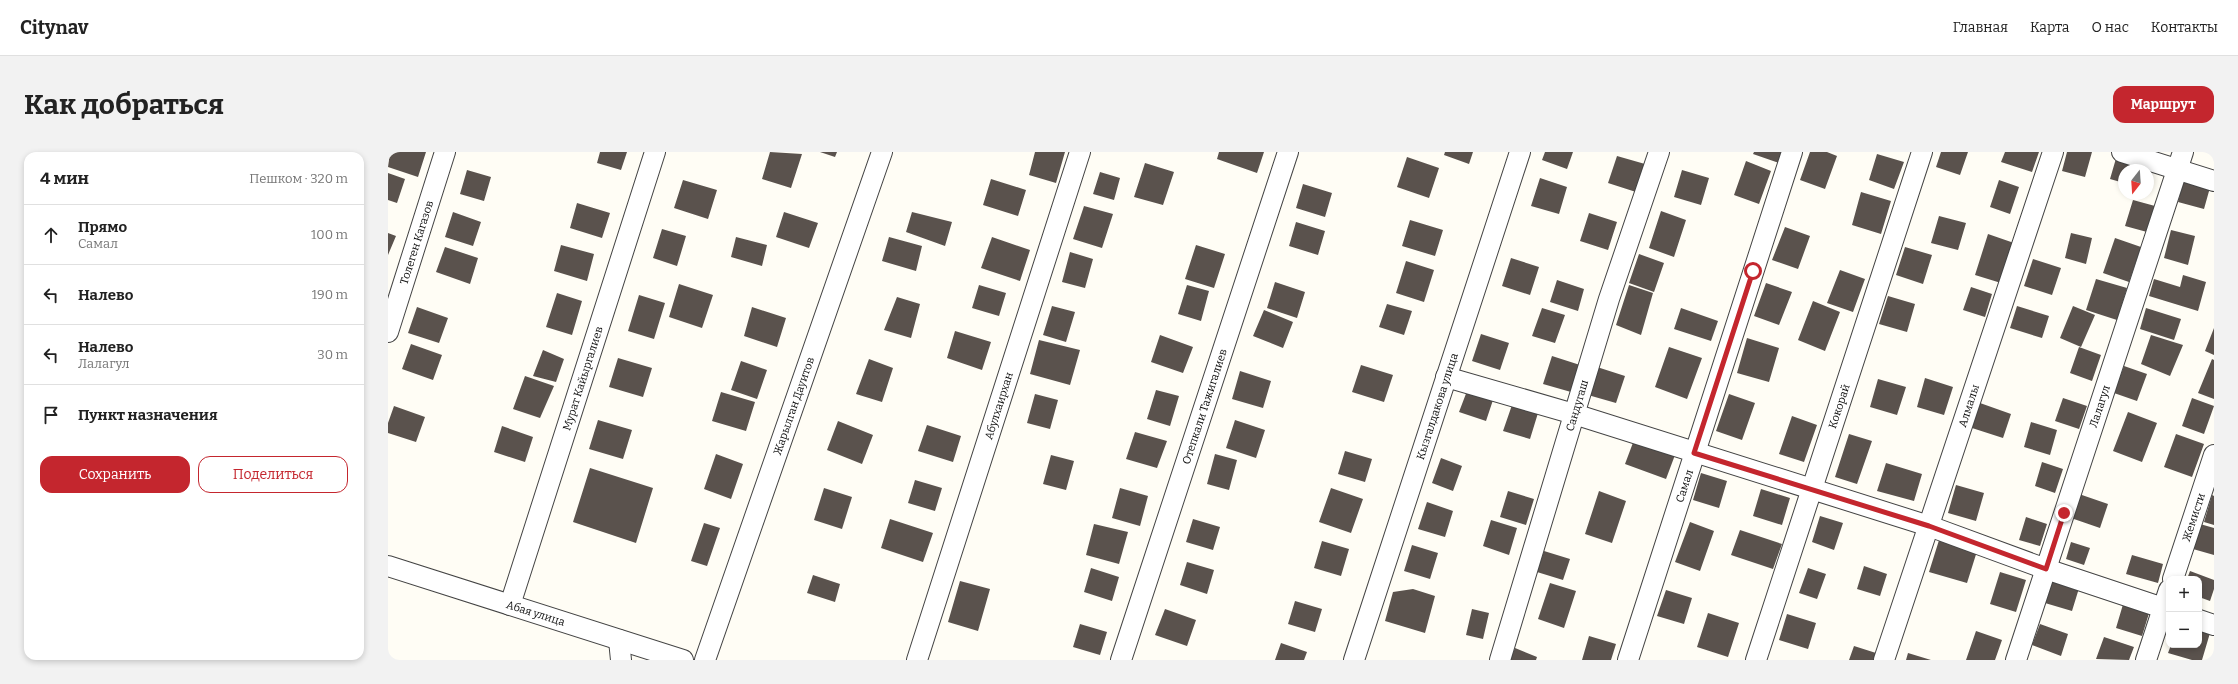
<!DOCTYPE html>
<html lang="ru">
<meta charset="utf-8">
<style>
body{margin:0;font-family:Bitter,serif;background:#f2f2f2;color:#222}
.controls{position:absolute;right:12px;bottom:12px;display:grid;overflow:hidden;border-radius:8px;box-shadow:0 2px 6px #0003}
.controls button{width:36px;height:36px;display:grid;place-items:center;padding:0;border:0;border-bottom:1px solid #e0e0e0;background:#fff;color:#222;font:20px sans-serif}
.compass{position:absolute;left:1730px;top:12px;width:36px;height:36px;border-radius:50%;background:#fff;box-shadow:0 2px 6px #0003;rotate:197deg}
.stop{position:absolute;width:12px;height:12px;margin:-9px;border:3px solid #c4262e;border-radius:50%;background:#fff}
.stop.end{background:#c4262e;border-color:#fff;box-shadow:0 1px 4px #0008}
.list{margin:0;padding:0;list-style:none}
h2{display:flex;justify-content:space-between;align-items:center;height:52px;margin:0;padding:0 16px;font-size:17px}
h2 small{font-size:13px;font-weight:400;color:#767676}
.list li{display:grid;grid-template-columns:26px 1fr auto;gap:12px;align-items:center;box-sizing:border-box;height:60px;padding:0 16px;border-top:1px solid #e0e0e0}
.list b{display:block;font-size:15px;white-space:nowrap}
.list p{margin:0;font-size:13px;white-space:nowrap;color:#767676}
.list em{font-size:13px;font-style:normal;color:#767676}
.actions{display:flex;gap:8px;padding:12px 16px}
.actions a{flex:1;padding:9px 0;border:1px solid #c4262e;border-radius:12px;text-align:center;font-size:14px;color:#c4262e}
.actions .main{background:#c4262e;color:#fff}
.icon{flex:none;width:22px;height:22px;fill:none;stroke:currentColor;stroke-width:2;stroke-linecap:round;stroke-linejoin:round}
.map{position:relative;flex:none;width:1826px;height:508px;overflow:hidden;border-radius:12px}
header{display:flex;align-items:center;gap:24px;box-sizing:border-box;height:56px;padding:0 20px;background:#fff;border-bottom:1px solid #e0e0e0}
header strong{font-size:19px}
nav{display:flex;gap:22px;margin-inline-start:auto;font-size:14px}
.intro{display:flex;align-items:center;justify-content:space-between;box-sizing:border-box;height:96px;padding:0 24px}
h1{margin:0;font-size:28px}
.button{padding:10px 18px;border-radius:12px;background:#c4262e;color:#fff;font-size:14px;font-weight:700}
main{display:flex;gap:24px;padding:0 24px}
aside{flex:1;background:#fff;border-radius:12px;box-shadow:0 2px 6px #0003}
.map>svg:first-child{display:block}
</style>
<header>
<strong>Citynav</strong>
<nav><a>Главная</a><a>Карта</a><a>О нас</a><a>Контакты</a></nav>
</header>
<div class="intro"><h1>Как добраться</h1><a class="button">Маршрут</a></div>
<main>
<aside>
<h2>4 мин<small>Пешком · 320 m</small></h2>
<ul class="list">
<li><svg class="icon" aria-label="ahead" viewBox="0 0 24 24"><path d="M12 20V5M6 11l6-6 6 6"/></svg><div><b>Прямо</b><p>Самал</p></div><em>100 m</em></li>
<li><svg class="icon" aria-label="left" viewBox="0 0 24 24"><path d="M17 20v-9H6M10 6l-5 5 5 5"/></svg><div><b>Налево</b></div><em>190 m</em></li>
<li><svg class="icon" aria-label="left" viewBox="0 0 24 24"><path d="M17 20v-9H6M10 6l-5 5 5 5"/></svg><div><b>Налево</b><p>Лалагул</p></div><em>30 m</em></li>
<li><svg class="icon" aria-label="arrive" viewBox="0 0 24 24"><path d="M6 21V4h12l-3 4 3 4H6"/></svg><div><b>Пункт назначения</b></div></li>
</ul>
<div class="actions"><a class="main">Сохранить</a><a>Поделиться</a></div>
</aside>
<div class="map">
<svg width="1826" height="508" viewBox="0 0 1826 508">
<rect width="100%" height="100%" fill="#fffdf5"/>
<path fill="#5a524d" d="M2,0H38L30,25L0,15Z
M212,0H239L233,18L209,11Z
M382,0L414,2L403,36L374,27Z
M432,0H449L447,5Z
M647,0H677L668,31L641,23Z
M831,0H876L869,21L829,7Z
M1057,0H1085L1081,12L1056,3Z
M1157,0H1185L1179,17L1154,8Z
M1366,0H1395L1391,11L1365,2Z
M1422,0H1439L1449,4L1437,37L1412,28Z
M1553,0H1580L1572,23L1548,15Z
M1617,0H1651L1644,20L1613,10Z
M1679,0H1704L1697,25L1674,19Z
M1489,2L1516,10L1506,37L1481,28Z
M1729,3L1758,18H1736V31L1722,27Z
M1229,4L1257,12L1248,40L1220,31Z
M1019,5L1051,16L1041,46L1009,35Z
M1358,9L1383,19L1371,52L1346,43Z
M757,11L786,20L775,53L746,45Z
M79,18L103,25L96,49L72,42Z
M1294,18L1321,26L1313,53L1286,45Z
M712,20L732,26L726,48L705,42Z
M0,21L17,27L9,51L0,48Z
M1797,24L1823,32L1816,57L1790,50Z
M1152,26L1179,35L1171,62L1143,54Z
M603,27L638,38L630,64L595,53Z
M295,28L329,38L320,67L286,56Z
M1611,28L1631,35L1622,62L1602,55Z
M915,32L944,41L937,65L908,56Z
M1473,40L1503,49L1493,82L1464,73Z
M1745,48L1767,54L1759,80L1737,74Z
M189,51L222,61L214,86L182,76Z
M696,54L725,62L714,96L685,87Z
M1273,59L1298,68L1286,105L1261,96Z
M65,60L93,70L85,94L57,85Z
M396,60L430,71L421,96L388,85Z
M524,60L564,70L557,94L518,80Z
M1201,61L1229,70L1220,98L1192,89Z
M1551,64L1578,71L1570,98L1543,91Z
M1022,68L1055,78L1047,104L1014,94Z
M908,70L937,79L930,103L901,94Z
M1397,75L1422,84L1410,117L1384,108Z
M274,77L298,84L289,114L265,106Z
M1783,78L1807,84L1800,113L1776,106Z
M0,81L8,84L0,103Z
M1683,81L1704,86L1698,112L1677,106Z
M1600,82L1626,91L1613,131L1587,123Z
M348,85L379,93L374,114L343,105Z
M501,85L534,94L528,119L494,109Z
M604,85L642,98L632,129L593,116Z
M1727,86L1753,95L1741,130L1715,121Z
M173,93L206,102L199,129L166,119Z
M808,93L837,102L826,136L797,127Z
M57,95L90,106L82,132L48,120Z
M1517,95L1544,103L1535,132L1508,123Z
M682,100L705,107L697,136L674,130Z
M1251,102L1276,111L1266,140L1241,131Z
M1123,106L1151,115L1142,143L1114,134Z
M1645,107L1673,116L1664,143L1636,134Z
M1018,109L1046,118L1036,150L1008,141Z
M1452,118L1477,127L1465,160L1439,151Z
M1795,123L1818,130L1810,159L1761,144L1766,127L1792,135Z
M1708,127L1739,136L1729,168L1698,158Z
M1169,128L1196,137L1190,159L1162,150Z
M887,130L917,140L909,166L879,156Z
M1378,131L1404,140L1391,173L1366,164Z
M291,132L325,143L314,176L281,165Z
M591,133L618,141L611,164L584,156Z
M799,133L821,139L813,169L790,162Z
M1241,133L1265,141L1253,183L1228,173Z
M1583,135L1604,142L1597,165L1575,158Z
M169,141L194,149L184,183L158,175Z
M251,143L277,151L266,187L240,179Z
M1500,144L1527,152L1519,180L1491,172Z
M509,145L532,152L523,186L496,178Z
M1425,149L1452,160L1437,199L1410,188Z
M999,152L1024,159L1016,183L991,175Z
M664,154L687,160L678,190L655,183Z
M1629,154L1661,164L1654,186L1622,176Z
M1685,154L1707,163L1693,195L1672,186Z
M29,155L60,166L51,191L20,181Z
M364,155L398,166L389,195L356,184Z
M1154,156L1177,163L1167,191L1144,184Z
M1293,156L1330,169L1323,189L1286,177Z
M1758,156L1793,167L1786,188L1752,177Z
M876,158L905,170L895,196L865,184Z
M1826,176V203L1817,199Z
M567,179L603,190L594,218L559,206Z
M1093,182L1121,191L1112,218L1084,209Z
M772,183L805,195L795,221L763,210Z
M1763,183L1795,193L1782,224L1753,212Z
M1359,186L1391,196L1381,230L1349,221Z
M651,188L692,198L682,233L642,222Z
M23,192L54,203L45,228L14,217Z
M1281,195L1314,206L1299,247L1267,235Z
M1691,195L1713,203L1704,229L1682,221Z
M155,198L176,207L168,230L145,224Z
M1164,204L1192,213L1183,240L1155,232Z
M230,206L264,216L255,245L221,235Z
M481,207L505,216L494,250L468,242Z
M1824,207L1826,208V247L1810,241Z
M353,209L379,218L369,247L343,238Z
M973,213L1005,223L996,250L964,240Z
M1736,214L1759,222L1749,249L1726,241Z
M1209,215L1237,224L1228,251L1200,243Z
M852,219L883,229L875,256L844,247Z
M137,224L166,234L152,266L125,257Z
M1537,226L1565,235L1556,263L1529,255Z
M1490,227L1518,235L1509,263L1482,255Z
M768,238L791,244L782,274L759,267Z
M1079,239L1105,248L1098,269L1071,260Z
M333,240L367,250L358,279L324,269Z
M647,242L670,248L662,277L639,271Z
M1341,242L1367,251L1354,288L1328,279Z
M1675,246L1699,254L1691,277L1667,269Z
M1804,246L1826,254L1816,282L1794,274Z
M1592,251L1623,262L1615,286L1584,276Z
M1124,253L1150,261L1142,287L1115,279Z
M6,254L37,265L28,290L0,281V271Z
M1740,260L1769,271L1754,310L1725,299Z
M1404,264L1429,273L1416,310L1391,302Z
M210,268L244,278L235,307L201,297Z
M847,268L877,278L868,306L838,296Z
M450,269L485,283L474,312L439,298Z
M1643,270L1669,278L1662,303L1636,295Z
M539,273L573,284L565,310L530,299Z
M114,274L145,285L137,310L106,300Z
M747,280L779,289L769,316L738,307Z
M1461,282L1484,289L1469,332L1447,325Z
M1788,282L1816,292L1804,325L1776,315Z
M1246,288L1287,303L1278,327L1237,312Z
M957,299L984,307L977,330L950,322Z
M328,302L355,312L343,347L316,337Z
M827,302L849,308L841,338L819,332Z
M663,303L686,309L678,338L655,332Z
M1053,306L1074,314L1065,339L1044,331Z
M1654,310L1675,317L1667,341L1647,334Z
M1498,311L1534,322L1526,349L1489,339Z
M202,316L265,336L248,391L185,370Z
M1313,321L1339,329L1331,356L1305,348Z
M527,328L554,336L547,359L520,351Z
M1568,333L1596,341L1588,369L1560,361Z
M436,336L464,345L454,377L426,368Z
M732,336L760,344L752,374L724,366Z
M943,336L975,347L963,381L931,370Z
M1373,337L1402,346L1394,373L1365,364Z
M1120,339L1146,347L1138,373L1112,365Z
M1211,339L1238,349L1224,391L1197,382Z
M1691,342L1720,352L1712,376L1683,366Z
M1824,343L1826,344V373L1816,370Z
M1039,350L1065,359L1057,385L1030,377Z
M1432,364L1455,371L1446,398L1424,390Z
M1638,365L1659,372L1652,394L1631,388Z
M502,367L545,381L535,410L493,396Z
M805,367L832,375L825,398L798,390Z
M1103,368L1129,376L1121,403L1095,394Z
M1302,370L1326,379L1312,419L1287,410Z
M316,371L332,376L319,414L303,409Z
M706,372L740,380L731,412L698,403Z
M1812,372L1826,376V403L1805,397Z
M1352,378L1394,392L1385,417L1343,403Z
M1552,385L1590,396L1579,431L1541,420Z
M934,389L961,397L953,424L926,416Z
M1683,390L1702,396L1696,413L1678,407Z
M1024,393L1050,401L1042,427L1016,419Z
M1156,399L1182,407L1175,428L1149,420Z
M1744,403L1775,412L1770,431L1738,422Z
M799,410L826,418L819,442L792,433Z
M1476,414L1499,422L1492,444L1469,437Z
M703,416L731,425L724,449L696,440Z
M1420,416L1438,422L1429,447L1411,441Z
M1802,419L1826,428V437L1822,449L1811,445V427H1799Z
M1612,420L1638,428L1628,460L1602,452Z
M425,423L452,432L447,450L419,441Z
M1665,424L1692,433L1684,459L1657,451Z
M572,429L602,437L590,479L560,470Z
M1162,431L1188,439L1176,476L1150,467Z
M1025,437L1047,444L1037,481L997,469L1005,440Z
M1278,438L1304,446L1296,472L1269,464Z
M907,449L934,457L927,480L900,472Z
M1736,449L1762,458L1754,484L1728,476Z
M777,457L808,468L799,494L767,483Z
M1084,457L1101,461L1095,487L1078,483Z
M1320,461L1351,471L1340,505L1309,495Z
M1399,462L1428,471L1420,497L1391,488Z
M692,472L719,480L712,503L685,495Z
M1652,472L1680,482L1673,504L1644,493Z
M1811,478L1822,481L1814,508H1804L1780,501L1783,493H1811Z
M1588,479L1614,488L1607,508H1578Z
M1201,484L1228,492L1223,508H1194Z
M1716,485L1746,495L1741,508L1708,507Z
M893,491L919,500L916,508H887Z
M1466,494L1488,501L1485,508H1461Z
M1127,496L1149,505L1148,508H1122Z
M1520,501L1543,508H1518Z"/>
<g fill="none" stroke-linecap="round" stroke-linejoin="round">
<g stroke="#444" stroke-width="22">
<g id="minor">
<path d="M1734,0L1826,29"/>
<path id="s1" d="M0,180L57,0"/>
<path d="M1058,225L1186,262L1541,374L1658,417L1781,458"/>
<path id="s2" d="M0,414L295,508"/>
<path id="s3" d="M1785,427L1826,303"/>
<path id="s4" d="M122,453L267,0"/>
<path d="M1811,468L1826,473"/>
<path d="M231,488L233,508"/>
<path id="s5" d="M317,508L494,0"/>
<path id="s6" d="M529,508L692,0"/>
<path id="s7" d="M733,508L900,0"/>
<path id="s8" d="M966,508L1132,0"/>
<path id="s9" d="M1112,508L1221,147L1271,0"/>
<path id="s10" d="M1240,508L1404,0"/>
<path id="s11" d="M1368,508L1534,0"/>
<path id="s12" d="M1496,508L1665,0"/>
<path id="s13" d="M1628,508L1795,0"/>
<path d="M1758,508L1781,438"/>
</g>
</g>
<use href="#minor" stroke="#fff" stroke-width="20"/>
</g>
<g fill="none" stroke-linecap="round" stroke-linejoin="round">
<path stroke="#c4262e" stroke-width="5" d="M1365,119L1306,301L1541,374L1658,417L1676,361"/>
</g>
<g text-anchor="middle" stroke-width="4" stroke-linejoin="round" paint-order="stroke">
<g font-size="11" fill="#111" stroke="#fff">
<text dy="4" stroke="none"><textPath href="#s1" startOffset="94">Толеген Кагазов</textPath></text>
<text dy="4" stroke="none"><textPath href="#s4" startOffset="238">Мурат Кайыргалиев</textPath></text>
<text dy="4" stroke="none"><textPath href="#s9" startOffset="266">Сандугаш</textPath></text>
<text dy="4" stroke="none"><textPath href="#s5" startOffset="269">Жарылган Дауитов</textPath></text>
<text dy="4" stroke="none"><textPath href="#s6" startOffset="267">Абулхаирхан</textPath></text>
<text dy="4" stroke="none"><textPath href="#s7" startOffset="267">Отепкали Тажигалиев</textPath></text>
<text dy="4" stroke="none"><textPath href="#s8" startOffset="267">Кызгалдакова улица</textPath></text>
<text dy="4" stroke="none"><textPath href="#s11" startOffset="267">Кокорай</textPath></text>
<text dy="4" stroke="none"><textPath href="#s12" startOffset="268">Алмалы</textPath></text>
<text dy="4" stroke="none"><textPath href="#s13" startOffset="267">Лалагул</textPath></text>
<text dy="4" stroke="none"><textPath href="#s10" startOffset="183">Самал</textPath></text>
<text dy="4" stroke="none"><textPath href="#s3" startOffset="65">Жемисти</textPath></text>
<text dy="4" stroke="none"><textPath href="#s2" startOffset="155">Абая улица</textPath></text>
</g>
</g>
</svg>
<div class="controls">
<button>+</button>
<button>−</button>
</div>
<svg class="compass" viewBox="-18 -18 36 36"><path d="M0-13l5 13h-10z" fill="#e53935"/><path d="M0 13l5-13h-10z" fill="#767676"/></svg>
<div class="stop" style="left:1365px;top:119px"></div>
<div class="stop end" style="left:1676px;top:361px"></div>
</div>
</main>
